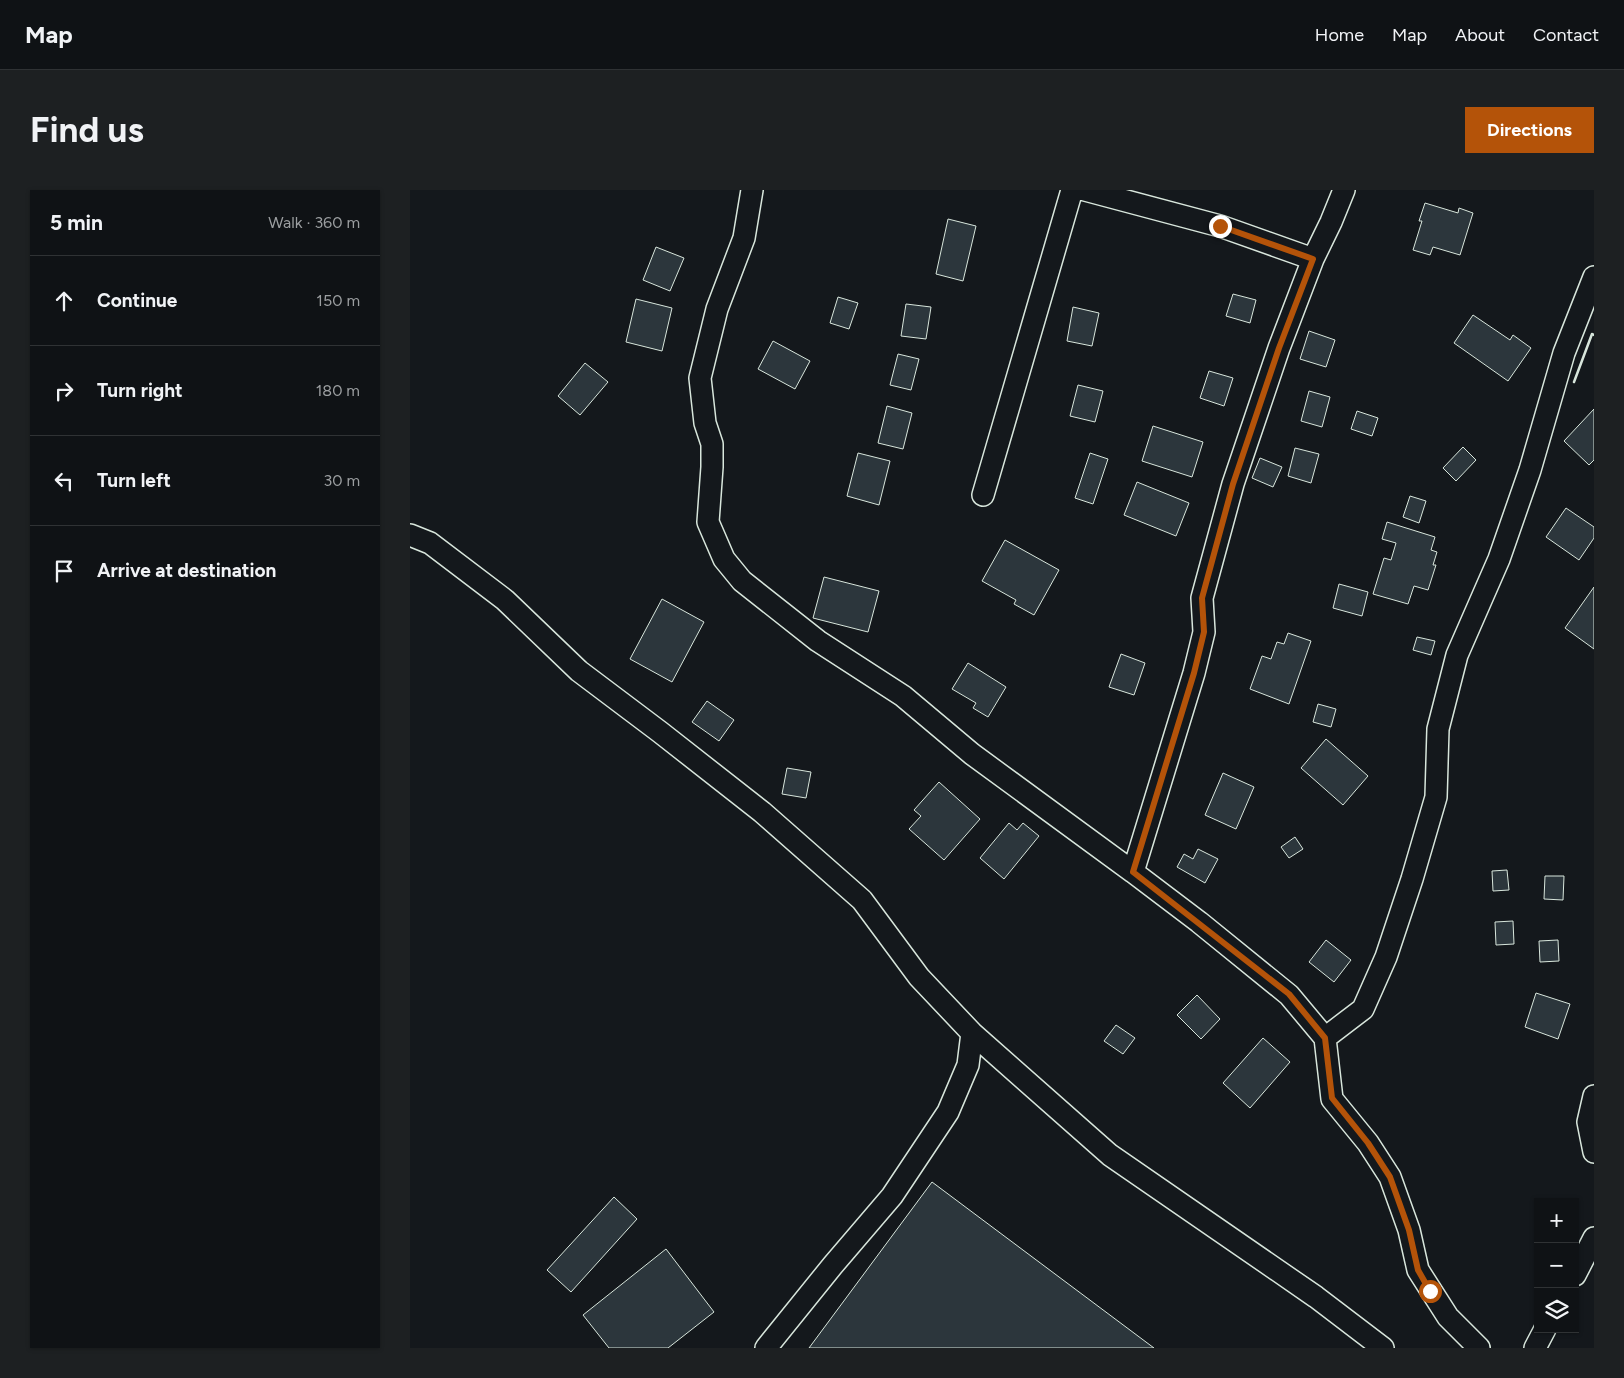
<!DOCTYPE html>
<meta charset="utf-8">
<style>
body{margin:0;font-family:Figtree,sans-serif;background:#1d2022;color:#f1f3f6}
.controls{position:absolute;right:15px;bottom:15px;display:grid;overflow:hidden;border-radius:0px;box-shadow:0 1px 4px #0004}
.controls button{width:45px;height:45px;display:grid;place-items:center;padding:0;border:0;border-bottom:1px solid #2f3234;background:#0f1215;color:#f1f3f6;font:25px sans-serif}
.stop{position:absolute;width:15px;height:15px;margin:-11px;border:4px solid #b45309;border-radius:50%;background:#fff}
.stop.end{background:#b45309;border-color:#fff;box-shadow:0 1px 5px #0008}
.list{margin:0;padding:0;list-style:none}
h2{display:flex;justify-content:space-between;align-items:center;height:65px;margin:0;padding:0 20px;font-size:21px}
h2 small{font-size:16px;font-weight:400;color:#9b9ea0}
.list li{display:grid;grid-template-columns:32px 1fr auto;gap:15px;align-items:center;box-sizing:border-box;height:90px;padding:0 20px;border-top:1px solid #2f3234}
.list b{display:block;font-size:19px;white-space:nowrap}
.list em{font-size:16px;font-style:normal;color:#9b9ea0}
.icon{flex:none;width:28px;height:28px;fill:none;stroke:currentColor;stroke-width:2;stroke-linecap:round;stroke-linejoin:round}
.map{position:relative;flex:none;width:1184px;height:1158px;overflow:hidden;border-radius:0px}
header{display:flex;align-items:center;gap:30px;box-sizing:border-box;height:70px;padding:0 25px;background:#0f1215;border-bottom:1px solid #2f3234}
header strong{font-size:24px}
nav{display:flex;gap:28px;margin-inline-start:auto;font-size:18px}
.intro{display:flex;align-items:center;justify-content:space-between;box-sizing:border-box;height:120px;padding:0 30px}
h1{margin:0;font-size:35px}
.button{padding:12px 22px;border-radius:0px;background:#b45309;color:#fff;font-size:18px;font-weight:700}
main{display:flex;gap:30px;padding:0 30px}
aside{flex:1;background:#0f1215;border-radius:0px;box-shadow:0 1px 4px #0004}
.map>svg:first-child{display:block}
</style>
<header>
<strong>Map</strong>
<nav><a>Home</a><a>Map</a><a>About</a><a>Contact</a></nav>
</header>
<div class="intro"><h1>Find us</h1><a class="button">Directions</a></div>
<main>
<aside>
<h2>5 min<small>Walk · 360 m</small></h2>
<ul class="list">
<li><svg class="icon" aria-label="ahead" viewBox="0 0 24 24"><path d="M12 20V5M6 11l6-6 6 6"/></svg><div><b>Continue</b></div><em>150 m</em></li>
<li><svg class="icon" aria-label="right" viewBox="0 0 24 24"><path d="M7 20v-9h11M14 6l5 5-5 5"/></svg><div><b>Turn right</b></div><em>180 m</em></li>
<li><svg class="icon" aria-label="left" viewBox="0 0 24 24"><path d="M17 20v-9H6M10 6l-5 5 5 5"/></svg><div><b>Turn left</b></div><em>30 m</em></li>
<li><svg class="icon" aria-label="arrive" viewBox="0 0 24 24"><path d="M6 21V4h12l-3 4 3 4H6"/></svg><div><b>Arrive at destination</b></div></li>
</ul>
</aside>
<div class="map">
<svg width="1184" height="1158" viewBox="0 0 1184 1158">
<rect width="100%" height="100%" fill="#14181c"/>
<path fill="#2c363c" stroke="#d8e6dc" d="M1015,13L1048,23L1049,18L1063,23L1050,65L1023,57L1020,65L1003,60L1012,31H1009Z
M538,29L566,36L553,91L526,84Z
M246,57L274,68L260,101L233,90Z
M823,104L846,110L840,133L816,126Z
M428,107L448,113L439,139L420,133Z
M226,109L262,118L252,161L216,152Z
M496,114L521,117L516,149L491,146Z
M663,117L689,123L682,156L657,151Z
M1063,125L1100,150L1103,145L1121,158L1098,191L1044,153Z
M899,141L925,150L916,177L890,169Z
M363,151L400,171L385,199L348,179Z
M488,164L509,169L501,200L480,195Z
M175,173L198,192L170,225L148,206Z
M799,181L823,188L814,216L790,208Z
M668,195L693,201L685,232L660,226Z
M899,201L920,207L912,237L891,231Z
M477,216L502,223L493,259L468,253Z
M1184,219V270L1179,275L1154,251Z
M947,221L968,228L962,246L941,239Z
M743,236L793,252L782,287L732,271Z
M1053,257L1066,270L1046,291L1033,278Z
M885,258L909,264L901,293L878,286Z
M448,263L480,271L469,315L437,306Z
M680,263L698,269L683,314L665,308Z
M850,268L872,277L863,297L842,288Z
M727,292L779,313L766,346L714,325Z
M1000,306L1016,311L1009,333L993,327Z
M1156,318L1184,337V348L1169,370L1136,347Z
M977,332L1025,347L1021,360L1027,362L1023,375H1026L1018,400L1004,396L998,414L963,404L974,368L981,370L986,353L972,349Z
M595,350L649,380L624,425L604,414L606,410L572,391Z
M414,387L469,401L458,442L403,428Z
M929,394L958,402L952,426L923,418Z
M1184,397V459L1155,438Z
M252,409L294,432L262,492L220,469Z
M878,443L901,451L879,514L840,499L852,466L861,469L867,452L874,454Z
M1007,447L1025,451L1021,465L1003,460Z
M711,464L735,473L724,505L699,497Z
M558,473L596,497L578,527L563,518L566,513L542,499Z
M297,511L324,530L309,551L282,532Z
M908,514L926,519L921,537L903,532Z
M916,549L958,586L933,615L891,578Z
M377,578L401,582L396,608L372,604Z
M813,583L844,597L826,639L795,625Z
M529,592L570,629L534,670L499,639L511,626L504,620Z
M599,633L607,640L613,633L629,646L594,689L570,668Z
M885,647L893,659L879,668L871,657Z
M788,659L808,669L795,693L767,677L774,664L783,669Z
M1097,680L1099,700L1083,701L1082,681Z
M1135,686H1154L1153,710L1134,709Z
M1103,731L1104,754L1086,755L1085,732Z
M916,750L941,770L924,792L899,772Z
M1148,750L1149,771L1130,772L1129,751Z
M1126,803L1160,814L1148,849L1115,837Z
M787,805L810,829L791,849L767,825Z
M706,835L725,848L713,864L694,851Z
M853,848L880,872L840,918L813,893Z
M522,992L744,1158H399Z
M204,1007L227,1029L161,1102L137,1080Z
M256,1059L304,1122L258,1158H199L173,1125Z"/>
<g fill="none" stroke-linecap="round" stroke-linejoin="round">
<g stroke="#d8e6dc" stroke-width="24">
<path id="minor" d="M342,0L334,48L307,119L290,188L295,233L302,254V277L298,332L314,369L332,391L408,451L493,506L562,564L723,682
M675,0L810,36L903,69L921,32L934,0
M903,69L869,158L823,294L792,408L794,442L784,483L723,682L789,732L879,805L915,848
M573,305L662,0
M0,345L20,353L95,410L169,481L250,542L352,622L452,710L509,787L562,843L700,965L906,1107L973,1158
M1184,906L1178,932L1184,962
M1165,1085L1184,1048
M356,1158L423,1075L482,1006L538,922L558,875L562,843
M1069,1158L1038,1127L1008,1080L999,1040L980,987L958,953L922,909L915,848L953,819L976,767L1002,689L1026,607L1028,539L1047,465L1089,369L1120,280L1154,163L1184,87
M1125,1158L1135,1139"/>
</g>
<use href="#minor" stroke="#14181c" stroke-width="21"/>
<path stroke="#d8e6dc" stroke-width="2.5" d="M1164,192L1182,144L1184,145"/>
</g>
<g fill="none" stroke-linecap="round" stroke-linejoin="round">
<path stroke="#b45309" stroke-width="6" d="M810,36L903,69L869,158L823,294L792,408L794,442L784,483L723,682L879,804L915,848L922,908L958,953L980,987L999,1040L1008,1080L1020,1101"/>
</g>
</svg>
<div class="controls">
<button>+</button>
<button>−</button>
<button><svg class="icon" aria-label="layers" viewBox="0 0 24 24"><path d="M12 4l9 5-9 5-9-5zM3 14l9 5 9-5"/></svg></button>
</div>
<div class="stop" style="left:1020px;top:1101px"></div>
<div class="stop end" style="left:810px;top:36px"></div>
</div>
</main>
